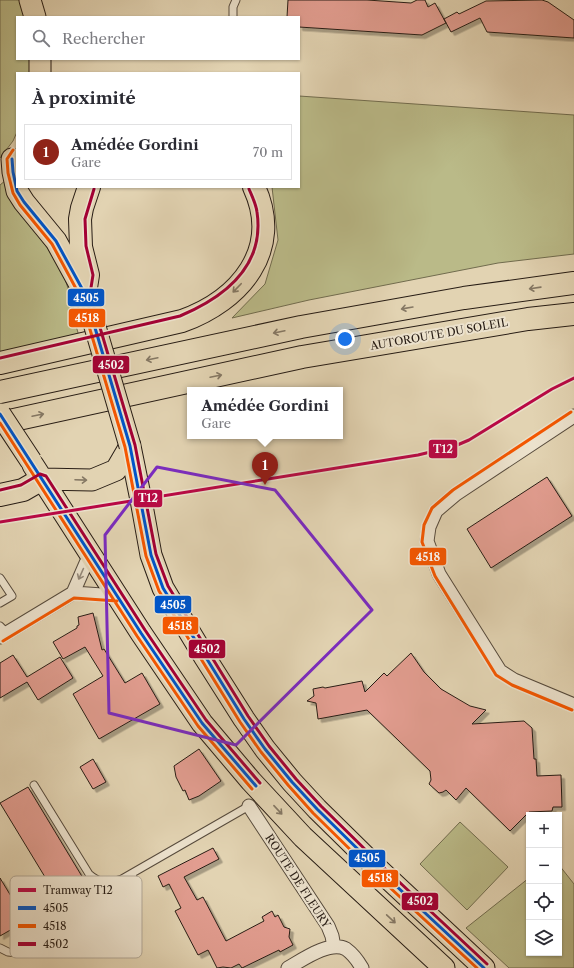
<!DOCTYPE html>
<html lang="fr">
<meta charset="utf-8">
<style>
body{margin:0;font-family:"Libre Caslon Text",serif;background:#f7f7f7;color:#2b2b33}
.controls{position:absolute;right:12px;bottom:12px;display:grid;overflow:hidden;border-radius:0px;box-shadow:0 1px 3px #0004}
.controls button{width:36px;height:36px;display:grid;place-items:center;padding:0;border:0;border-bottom:1px solid #e1e1e2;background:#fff;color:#2b2b33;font:20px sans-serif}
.you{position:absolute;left:345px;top:339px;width:14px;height:14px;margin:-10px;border:3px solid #fff;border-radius:50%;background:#1a73e8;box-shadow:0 0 0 6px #1a73e833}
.badge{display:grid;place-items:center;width:26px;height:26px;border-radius:50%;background:#8f2418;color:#fff;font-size:13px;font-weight:700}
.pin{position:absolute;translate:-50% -33px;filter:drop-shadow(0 1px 2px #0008)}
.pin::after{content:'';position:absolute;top:21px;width:14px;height:12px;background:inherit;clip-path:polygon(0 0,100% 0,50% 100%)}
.popup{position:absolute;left:187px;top:387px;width:156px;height:52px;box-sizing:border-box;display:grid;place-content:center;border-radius:0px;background:#fff;filter:drop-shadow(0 1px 3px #0005);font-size:13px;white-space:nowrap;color:#7c7c81}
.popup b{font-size:15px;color:#2b2b33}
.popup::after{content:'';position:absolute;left:50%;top:100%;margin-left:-8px;border:8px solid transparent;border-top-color:#fff}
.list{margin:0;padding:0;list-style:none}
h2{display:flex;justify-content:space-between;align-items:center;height:52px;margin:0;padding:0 16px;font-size:17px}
h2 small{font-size:13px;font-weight:400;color:#7c7c81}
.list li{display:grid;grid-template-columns:26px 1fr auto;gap:12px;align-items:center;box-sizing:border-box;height:56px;margin:0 8px 8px;padding:0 8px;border:1px solid #e1e1e2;border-radius:0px}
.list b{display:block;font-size:15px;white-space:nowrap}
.list p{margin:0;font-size:13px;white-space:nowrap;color:#7c7c81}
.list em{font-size:13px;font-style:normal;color:#7c7c81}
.icon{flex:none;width:22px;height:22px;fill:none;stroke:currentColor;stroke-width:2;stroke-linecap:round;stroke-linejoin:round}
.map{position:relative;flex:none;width:574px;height:968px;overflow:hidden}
.search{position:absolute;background:#fff;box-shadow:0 1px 3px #0004;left:16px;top:16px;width:284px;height:44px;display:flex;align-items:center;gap:10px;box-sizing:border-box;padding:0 14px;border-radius:0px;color:#7c7c81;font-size:15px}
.panel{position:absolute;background:#fff;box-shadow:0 1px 3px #0004;left:16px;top:72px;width:284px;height:116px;border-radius:0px}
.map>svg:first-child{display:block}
</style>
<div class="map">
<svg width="574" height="968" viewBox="0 0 574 968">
<defs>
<filter id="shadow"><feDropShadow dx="3.5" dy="3.5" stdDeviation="0" flood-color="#0004"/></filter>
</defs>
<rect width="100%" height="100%" fill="#e2d3b2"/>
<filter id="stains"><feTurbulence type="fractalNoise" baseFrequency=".005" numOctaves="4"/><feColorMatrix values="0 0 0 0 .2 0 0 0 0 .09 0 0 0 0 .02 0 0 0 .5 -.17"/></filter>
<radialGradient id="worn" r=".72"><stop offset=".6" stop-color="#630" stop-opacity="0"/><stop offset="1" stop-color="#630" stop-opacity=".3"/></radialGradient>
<path fill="#baba88" stroke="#716c4e" d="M0,0H19L23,11L24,17H17V59H30V73H17V132L13,141L0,158Z
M299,96L574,115V254L498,263L309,300L232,318L265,284L278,240L272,187H299Z
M6,180L13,203L55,258L65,279L74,307L71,309L79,336L0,355V185Z
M460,822L508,867L467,910L420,864Z
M559,865L574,884V968H509L466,928L529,878V953H559Z"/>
<path fill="#e29d90" stroke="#281d15" filter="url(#shadow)" d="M288,0H367L411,3L417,0H425L428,7L435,3L446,23L422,35L299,27V17H287Z
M542,0L548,2L574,20V38L487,32L480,18L451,32L444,19L457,12L459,14L486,1Z
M547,477L572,516L491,568L467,529Z
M93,613L102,650L104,649L125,683L142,673L160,704L99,739L73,694L103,676L85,647L63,659L53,642L77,628V626L79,625L78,617Z
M411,653L424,672L441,689L470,706L486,710L472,724L524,721L532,728L534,759H536L537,776L561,775L562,807H553L552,811L529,812L510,831L466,788L456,800L446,790L443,792L439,793L429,784L431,780L430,771L367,710L318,719L316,703L307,701L314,696L313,689L323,687L325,688L362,681L365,692L384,673L387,676Z
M13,655L27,677L60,657L73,678L38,700L27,682L0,698V663Z
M199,749L221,781L199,796L189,800L185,790L183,791L176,777L174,766Z
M93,759L106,782L93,789L80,767Z
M28,787L89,888L62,905L0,803Z
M213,848L219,859L184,877L197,900L203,897L226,941L264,921L262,917L272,911L275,917L278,915L284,927L290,929L289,937L293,945L280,952L279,950L242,968L239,964L231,968L223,967L217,968L208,950L198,955L175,911L181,908L169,884L163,887L158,876Z
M0,878L26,921L0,936Z"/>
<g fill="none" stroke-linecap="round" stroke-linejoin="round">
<g stroke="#564a3c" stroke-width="9">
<path id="service" d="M233,17V7L236,0
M0,578L12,596L0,603
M0,626L7,633
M34,785L89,874C99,883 109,884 122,879L249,806
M367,894L376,870
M0,948L8,952L17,953L111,905C123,895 131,889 133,873"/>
</g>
<g stroke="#564a3c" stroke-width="15">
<path id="minor" d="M574,416L456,494L436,511L429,527L427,541L439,574L500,671L514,680L574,705
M73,593L117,596
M0,637L73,593L90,554
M249,806L328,926L332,936L334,947
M288,968C302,960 330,940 346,949C353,954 358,961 362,968"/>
</g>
<g stroke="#281d15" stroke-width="23">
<path id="primary" d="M30,0L35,17
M40,73V59
M12,159L13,172L17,191L24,202L56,241L85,294L88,303
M130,446L141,500L151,555L163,588L204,656L244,719L265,749L292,782L317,809L377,868L484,968
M33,465L141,633L202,723L251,781L303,837L444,968
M42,479L92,480L116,470L130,446"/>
</g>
<g stroke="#281d15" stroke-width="24">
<path id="motorway" d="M85,294L88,275L81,247L80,219L82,208L89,187
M0,363L182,321C240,300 283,250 254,187
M0,392L301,327L464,298L574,283
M0,423L302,357L528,319L574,314
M0,495L23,490L42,479"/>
</g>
<use href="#service" stroke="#ece2cd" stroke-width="7"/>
<use href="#minor" stroke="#ece2cd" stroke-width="13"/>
<use href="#primary" stroke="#e2d3b2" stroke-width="21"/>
<use href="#motorway" stroke="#e2d3b2" stroke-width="22"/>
<g stroke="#281d15" stroke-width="23" stroke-linecap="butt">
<path id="primary-bridge" d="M91,313L130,446
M0,414L31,461"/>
</g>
<use href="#primary-bridge" stroke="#e2d3b2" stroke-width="21"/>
<g stroke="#ece2cd" stroke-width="6">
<path id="bus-1" d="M12,159L13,172L17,191L24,202L56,241L85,294L130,446L151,555L163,588L244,719L265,749L292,782L317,809L377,868L484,968
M0,414L141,633L202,723L256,786"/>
</g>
<g stroke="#ece2cd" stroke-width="6">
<path id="bus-2" d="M13,150L7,159L8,173L13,193L20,205L52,244L80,296L125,447L146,556L159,591L240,722L261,752L288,785L313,813L373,872L477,968
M571,412L453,490L432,508L424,525L422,542L435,576L496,675L512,685L572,710
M0,423L137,636L198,726L252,789
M3,641L74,598L117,601"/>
</g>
<g stroke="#ece2cd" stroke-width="6">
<path id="bus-3" d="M94,189L85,219L86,246L93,275L90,294L135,445L156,554L168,586L248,716L269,746L296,779L321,806L380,864L487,964
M0,358L180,316C225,297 265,266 257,212C256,204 252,196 249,189
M0,490L21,485L40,474L46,476L145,630L206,720L260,783"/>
</g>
<use href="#bus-1" stroke="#0055c8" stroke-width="3"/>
<use href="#bus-2" stroke="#f45701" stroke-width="3"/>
<use href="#bus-3" stroke="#a40034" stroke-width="3"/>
<g stroke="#ece2cd" stroke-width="6">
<path id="tram-1" d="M0,522L418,455L455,446L469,440L552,389L574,378"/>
</g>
<use href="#tram-1" stroke="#b90845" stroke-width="3"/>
</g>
<defs><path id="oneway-shaft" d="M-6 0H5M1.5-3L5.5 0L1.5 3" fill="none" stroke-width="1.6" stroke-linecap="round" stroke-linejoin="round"/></defs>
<g stroke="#857864">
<use href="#oneway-shaft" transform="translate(237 288) rotate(134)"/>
<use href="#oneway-shaft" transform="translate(535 288) rotate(172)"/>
<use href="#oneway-shaft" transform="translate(407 308) rotate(170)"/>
<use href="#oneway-shaft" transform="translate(279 332) rotate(168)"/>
<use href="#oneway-shaft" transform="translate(152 359) rotate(168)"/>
<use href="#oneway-shaft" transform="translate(216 376) rotate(-12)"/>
<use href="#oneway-shaft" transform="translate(38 415) rotate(-12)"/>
<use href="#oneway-shaft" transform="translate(81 480) rotate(2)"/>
<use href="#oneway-shaft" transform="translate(278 810) rotate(47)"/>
<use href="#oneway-shaft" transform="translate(391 919) rotate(43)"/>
</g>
<use stroke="#94897a" href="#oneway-shaft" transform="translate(81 574) rotate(114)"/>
<path fill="none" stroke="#7b2cbf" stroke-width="3" stroke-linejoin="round" d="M157,467L275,490L372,610L236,745L109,713L105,535Z"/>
<g text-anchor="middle" stroke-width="4" stroke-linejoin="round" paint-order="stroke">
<g font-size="11" fill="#281d15" stroke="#ece2cd">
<text transform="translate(439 334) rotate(-10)" y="4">AUTOROUTE DU SOLEIL</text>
<text transform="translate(298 881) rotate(57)" y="4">ROUTE DE FLEURY</text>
</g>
</g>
<rect x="10" y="876" width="132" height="82" rx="6" fill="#ece2cd" stroke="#b1a796" stroke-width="1"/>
<rect x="18" y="888" width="18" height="4" fill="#b90845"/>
<rect x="18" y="906" width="18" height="4" fill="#0055c8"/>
<rect x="18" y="924" width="18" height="4" fill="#f45701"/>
<rect x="18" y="942" width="18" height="4" fill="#a40034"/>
<g font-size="11" fill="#281d15">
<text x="43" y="894">Tramway T12</text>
<text x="43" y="912">4505</text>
<text x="43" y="930">4518</text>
<text x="43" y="948">4502</text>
</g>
<g stroke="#ece2cd" stroke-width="1.5">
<rect x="67" y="288" width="38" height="19" rx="4" fill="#0055c8"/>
<rect x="68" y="308" width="38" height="20" rx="4" fill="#f45701"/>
<rect x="92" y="355" width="38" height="19" rx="4" fill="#a40034"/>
<rect x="428" y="439" width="30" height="20" rx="4" fill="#b90845"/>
<rect x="133" y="489" width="30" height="19" rx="4" fill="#b90845"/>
<rect x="409" y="547" width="38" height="19" rx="4" fill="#f45701"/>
<rect x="154" y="595" width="38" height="19" rx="4" fill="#0055c8"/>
<rect x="162" y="616" width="37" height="19" rx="4" fill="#f45701"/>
<rect x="188" y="639" width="38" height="20" rx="4" fill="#a40034"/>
<rect x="348" y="849" width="38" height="19" rx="4" fill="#0055c8"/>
<rect x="361" y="869" width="38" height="19" rx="4" fill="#f45701"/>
<rect x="401" y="892" width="38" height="19" rx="4" fill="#a40034"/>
</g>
<g font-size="11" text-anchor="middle" font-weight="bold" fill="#fff">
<text x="86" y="302">4505</text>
<text x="87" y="322">4518</text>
<text x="111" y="369">4502</text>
<text x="443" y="453">T12</text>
<text x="148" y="502">T12</text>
<text x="428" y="561">4518</text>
<text x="173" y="609">4505</text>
<text x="180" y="630">4518</text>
<text x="207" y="653">4502</text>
<text x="367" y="862">4505</text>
<text x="380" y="882">4518</text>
<text x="420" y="905">4502</text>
</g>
<rect width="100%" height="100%" filter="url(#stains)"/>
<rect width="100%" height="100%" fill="url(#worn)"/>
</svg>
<div class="controls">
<button>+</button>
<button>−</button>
<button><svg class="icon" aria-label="locate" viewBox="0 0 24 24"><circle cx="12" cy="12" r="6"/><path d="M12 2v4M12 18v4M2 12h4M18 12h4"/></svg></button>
<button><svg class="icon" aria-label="layers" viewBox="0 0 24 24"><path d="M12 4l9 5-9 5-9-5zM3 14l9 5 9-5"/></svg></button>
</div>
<div class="you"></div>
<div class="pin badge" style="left:265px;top:485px">1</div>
<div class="popup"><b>Amédée Gordini</b>Gare</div>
<div class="search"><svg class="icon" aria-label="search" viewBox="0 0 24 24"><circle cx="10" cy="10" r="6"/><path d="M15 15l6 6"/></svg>Rechercher</div>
<section class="panel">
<h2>À proximité<small></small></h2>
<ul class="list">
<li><span class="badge">1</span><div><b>Amédée Gordini</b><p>Gare</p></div><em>70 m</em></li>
</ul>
</section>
</div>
